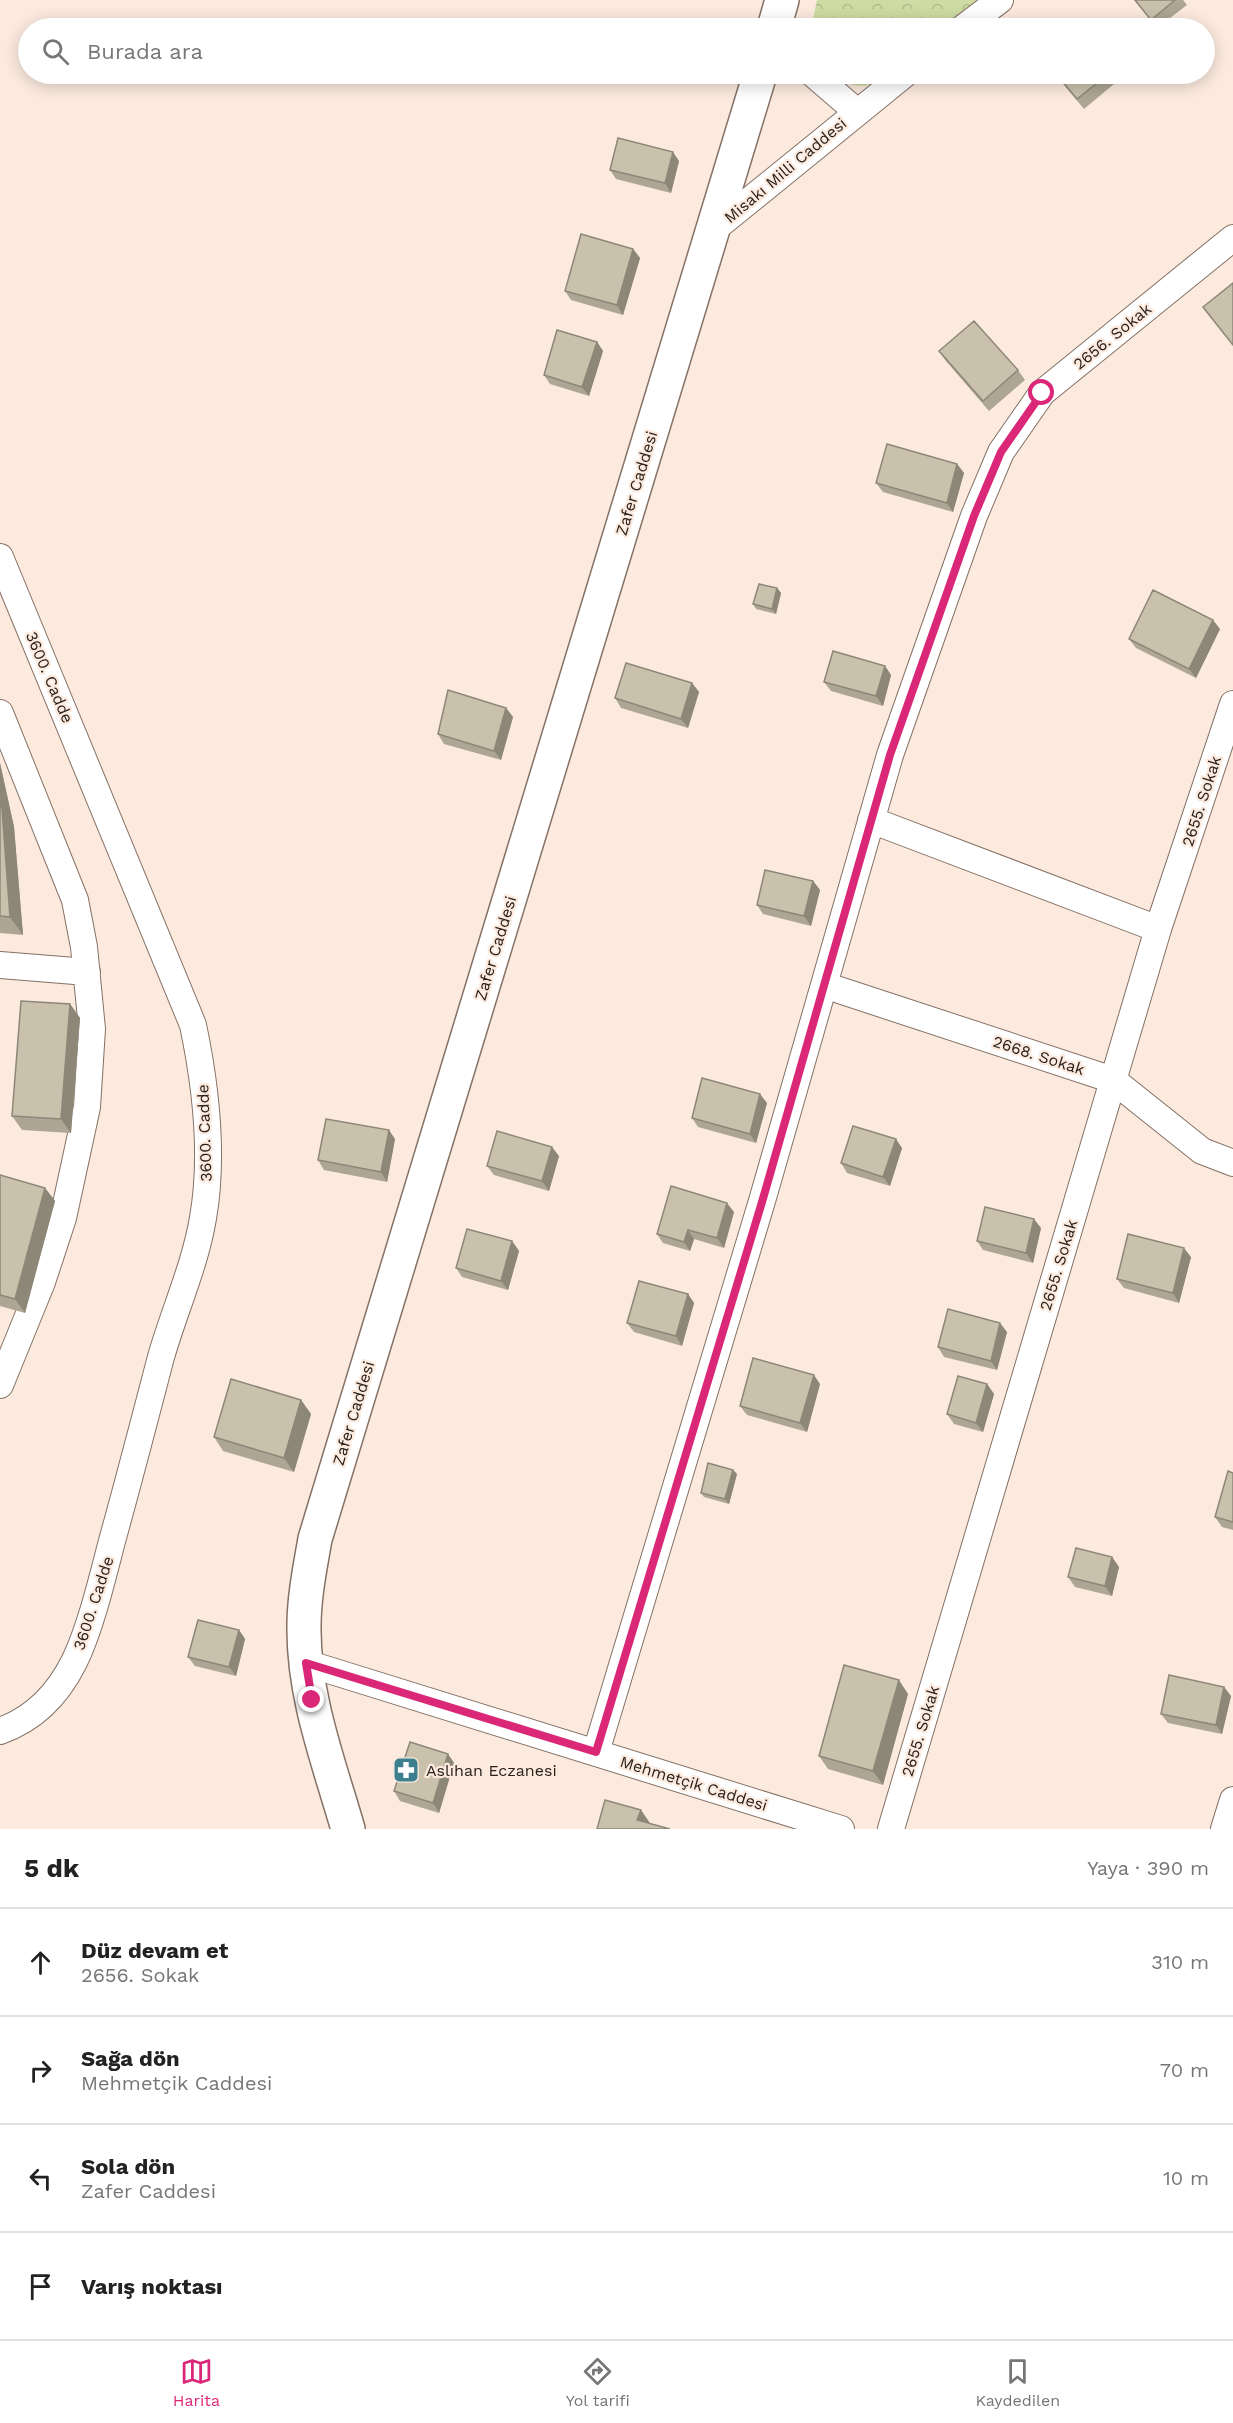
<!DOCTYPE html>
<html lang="tr">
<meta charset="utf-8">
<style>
body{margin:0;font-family:"Work Sans",sans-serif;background:#f6f6f6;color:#222}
.stop{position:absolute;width:18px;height:18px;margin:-14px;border:4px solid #db2777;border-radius:50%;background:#fff}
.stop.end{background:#db2777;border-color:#fff;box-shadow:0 2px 6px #0008}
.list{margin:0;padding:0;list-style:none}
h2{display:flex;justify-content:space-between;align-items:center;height:78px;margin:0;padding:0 24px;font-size:26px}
h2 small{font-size:20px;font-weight:400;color:#767676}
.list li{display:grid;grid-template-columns:39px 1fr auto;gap:18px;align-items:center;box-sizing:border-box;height:108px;padding:0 24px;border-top:2px solid #e0e0e0}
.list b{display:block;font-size:22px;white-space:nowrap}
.list p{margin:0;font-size:20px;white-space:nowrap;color:#767676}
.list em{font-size:20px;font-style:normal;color:#767676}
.icon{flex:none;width:33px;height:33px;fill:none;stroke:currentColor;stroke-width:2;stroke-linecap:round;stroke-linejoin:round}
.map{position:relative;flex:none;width:1233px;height:1829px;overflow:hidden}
.search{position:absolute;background:#fff;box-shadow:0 3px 15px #0003;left:18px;right:18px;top:18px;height:66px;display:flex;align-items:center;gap:15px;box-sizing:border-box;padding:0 21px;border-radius:33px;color:#767676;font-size:22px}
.sheet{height:510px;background:#fff}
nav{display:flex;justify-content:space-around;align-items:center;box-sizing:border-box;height:84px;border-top:2px solid #e0e0e0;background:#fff;font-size:16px;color:#767676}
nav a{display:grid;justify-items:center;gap:3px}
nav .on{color:#db2777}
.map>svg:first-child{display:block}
</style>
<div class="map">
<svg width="1233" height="1829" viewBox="0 0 1233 1829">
<defs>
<pattern id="park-crowns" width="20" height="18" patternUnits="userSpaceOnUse" patternTransform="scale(1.5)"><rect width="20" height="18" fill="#cedba2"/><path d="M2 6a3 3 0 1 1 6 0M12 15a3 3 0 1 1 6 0" fill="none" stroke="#b1bc8b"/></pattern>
</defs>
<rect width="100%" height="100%" fill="#fceadf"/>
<path fill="url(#park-crowns)" d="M817,0H984L948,28H811Z
M833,74H891C873,88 852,91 833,74Z"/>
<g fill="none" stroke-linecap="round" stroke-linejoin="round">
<g stroke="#857165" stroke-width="28">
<path id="minor" d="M963,28L1000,0
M813,74L856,111
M713,230L905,74
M0,557L193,1025C206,1087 214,1155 203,1218C195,1266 174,1311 161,1357C145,1418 129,1480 112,1541C103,1576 90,1630 74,1662C58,1694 34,1719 0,1731
M0,713L75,900L84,947L92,1029L87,1107L63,1218L42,1282L0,1385
M871,820L1158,929
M0,965L87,972
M824,985L1113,1080L1202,1151L1233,1163
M306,1663L841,1829
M596,1752L762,1201L890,755L974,516L1001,452L1042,393L1233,238
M891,1829L1158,929L1233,704
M1224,1829L1233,1800"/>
</g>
<g stroke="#857165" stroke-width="36">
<path id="secondary" d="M774,28L782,0
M348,1829C329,1763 303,1696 304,1626C304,1597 310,1568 315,1539L760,74"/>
</g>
<use href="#minor" stroke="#fff" stroke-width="26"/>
<use href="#secondary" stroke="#fff" stroke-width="33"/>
</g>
<path fill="#aea694" d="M1134,0H1183L1187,5L1157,28Z
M1055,74H1106L1114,84L1084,109Z
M679,161L671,193L616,179L610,170Z
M633,249L640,258L623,315L571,300L565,291Z
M597,342L603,351L589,396L550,384L544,375Z
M939,351L1018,370L1025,380L989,411L946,361Z
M957,464L964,473L953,512L883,492L876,483Z
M777,588L781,593L776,614L756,609L753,604Z
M1220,629L1196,678L1136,648L1129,639Z
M885,666L891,675L883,706L831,691L824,682Z
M692,683L699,692L688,728L621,708L615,698Z
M506,708L513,717L501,760L444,744L438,734Z
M0,763L14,827L23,935L0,933Z
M813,881L820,890L811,926L763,914L757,905Z
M70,1004L80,1018L71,1133L22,1130L12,1116Z
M767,1103L756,1143L698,1127L692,1118Z
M395,1139L387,1182L324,1170L318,1160Z
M902,1148L890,1186L847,1173L841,1163Z
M559,1156L549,1191L494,1175L487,1166Z
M0,1175L45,1188L55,1201L25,1313L0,1306Z
M734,1212L724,1248L694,1239L690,1251L663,1243L657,1234Z
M1041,1228L1033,1263L983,1250L977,1241Z
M512,1241L519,1251L508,1290L462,1277L456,1268Z
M1191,1257L1179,1303L1124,1288L1117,1279Z
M688,1294L694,1303L682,1346L634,1332L627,1323Z
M1007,1332L997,1370L944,1357L938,1347Z
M820,1384L807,1432L747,1415L740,1406Z
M987,1384L994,1394L983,1432L954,1424L947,1414Z
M301,1400L311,1414L294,1472L223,1451L214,1437Z
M733,1470L737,1474L729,1504L704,1497L701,1493Z
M1233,1473V1530L1222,1527L1215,1517Z
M1112,1557L1119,1567L1112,1596L1075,1587L1068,1577Z
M239,1630L245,1639L236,1676L195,1666L188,1657Z
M1224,1687L1231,1696L1222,1734L1168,1723L1161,1714Z
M908,1694L883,1785L828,1769L819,1756Z
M448,1754L454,1763L439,1813L400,1801L394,1791Z"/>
<path fill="#8d8778" d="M673,152L679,161L671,193L665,183Z
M633,249L640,258L623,315L617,305Z
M597,342L603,351L589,396L582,387Z
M957,464L964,473L953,512L947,503Z
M777,588L781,593L776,614L772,609Z
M1213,620L1220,629L1196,678L1189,669Z
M885,666L891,675L883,706L876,696Z
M692,683L699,692L688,728L681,719Z
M506,708L513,717L501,760L494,751Z
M0,763L14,827L23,935L10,917L0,800Z
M813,881L820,890L811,926L804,916Z
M70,1004L80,1018L71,1133L61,1119Z
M760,1094L767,1103L756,1143L750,1134Z
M389,1130L395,1139L387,1182L381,1172Z
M896,1139L902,1148L890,1186L883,1177Z
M552,1147L559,1156L549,1191L542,1181Z
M45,1188L55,1201L25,1313L15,1299Z
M727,1203L734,1212L724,1248L717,1238Z
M1034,1219L1041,1228L1033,1263L1026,1253Z
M688,1230L694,1239L690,1251L684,1242Z
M512,1241L519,1251L508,1290L501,1281Z
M1184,1248L1191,1257L1179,1303L1173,1293Z
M688,1294L694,1303L682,1346L676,1336Z
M1000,1323L1007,1332L997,1370L991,1361Z
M814,1375L820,1384L807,1432L800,1423Z
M987,1384L994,1394L983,1432L976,1423Z
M301,1400L311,1414L294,1472L284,1458Z
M733,1470L737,1474L729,1504L725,1499Z
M1112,1557L1119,1567L1112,1596L1105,1586Z
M239,1630L245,1639L236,1676L229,1667Z
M899,1680L908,1694L883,1785L873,1771Z
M1224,1687L1231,1696L1222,1734L1216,1725Z
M448,1754L454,1763L439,1813L433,1803Z
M641,1810L650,1823L637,1820Z"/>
<path fill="#cac1ac" stroke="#8d8778" stroke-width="1.5" d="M1135,0H1175L1151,20Z
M1056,74H1106L1107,75L1077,99Z
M618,138L673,152L665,183L610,170Z
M581,234L633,249L617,305L565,291Z
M1233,283V345L1203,307Z
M974,321L1018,370L983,401L939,351Z
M557,330L597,342L582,387L544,375Z
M887,444L957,464L947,503L876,483Z
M759,584L777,588L772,609L753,604Z
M1153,590L1213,620L1189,669L1129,639Z
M833,651L885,666L876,696L824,682Z
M626,663L692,683L681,719L615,698Z
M448,690L506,708L494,751L438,734Z
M0,800L2,809L10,917L0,916Z
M765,870L813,881L804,916L757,905Z
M21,1001L70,1004L61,1119L12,1116Z
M702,1078L760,1094L750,1134L692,1118Z
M326,1119L389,1130L381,1172L318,1160Z
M853,1126L896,1139L883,1177L841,1163Z
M497,1131L552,1147L542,1181L487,1166Z
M0,1175L45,1188L15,1299L0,1295Z
M671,1186L727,1203L717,1238L688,1230L684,1242L657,1234Z
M985,1207L1034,1219L1026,1253L977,1241Z
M467,1229L512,1241L501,1281L456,1268Z
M1128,1234L1184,1248L1173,1293L1117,1279Z
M639,1281L688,1294L676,1336L627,1323Z
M948,1309L1000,1323L991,1361L938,1347Z
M753,1358L814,1375L800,1423L740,1406Z
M958,1376L987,1384L976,1423L947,1414Z
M231,1379L301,1400L284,1458L214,1437Z
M708,1463L733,1470L725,1499L701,1493Z
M1228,1471L1233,1473V1522L1215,1517Z
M1076,1548L1112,1557L1105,1586L1068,1577Z
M198,1620L239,1630L229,1667L188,1657Z
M844,1665L899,1680L873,1771L819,1756Z
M1169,1675L1224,1687L1216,1725L1161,1714Z
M410,1742L448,1754L433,1803L394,1791Z
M605,1800L641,1810L637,1820L670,1829H597Z"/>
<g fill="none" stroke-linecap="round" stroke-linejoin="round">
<path stroke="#db2777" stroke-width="8" d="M312,1700L306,1663L596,1752L762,1202L890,755L974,516L1001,452L1042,393"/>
</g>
<defs>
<g id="pharmacy-square" transform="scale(1.35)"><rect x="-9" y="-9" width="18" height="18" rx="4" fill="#3c808f" stroke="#fceadf"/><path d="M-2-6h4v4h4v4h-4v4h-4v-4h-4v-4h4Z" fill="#fff"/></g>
</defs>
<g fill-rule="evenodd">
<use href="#pharmacy-square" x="406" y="1770"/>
</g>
<g text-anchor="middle" stroke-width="4.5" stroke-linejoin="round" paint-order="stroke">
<g font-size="16" fill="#28201b" stroke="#fceadf">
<text transform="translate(785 170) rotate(-40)" y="6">Misakı Milli Caddesi</text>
<text transform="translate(1112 336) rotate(-39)" y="6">2656. Sokak</text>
<text transform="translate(636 483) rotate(-73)" y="6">Zafer Caddesi</text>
<text transform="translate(50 677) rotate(67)" y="6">3600. Cadde</text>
<text transform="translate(1201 801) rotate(-72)" y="6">2655. Sokak</text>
<text transform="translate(495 948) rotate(-73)" y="6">Zafer Caddesi</text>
<text transform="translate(1039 1055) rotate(18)" y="6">2668. Sokak</text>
<text transform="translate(204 1133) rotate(-92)" y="6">3600. Cadde</text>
<text transform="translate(1058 1265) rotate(-73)" y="6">2655. Sokak</text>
<text transform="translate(353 1413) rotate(-73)" y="6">Zafer Caddesi</text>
<text transform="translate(93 1603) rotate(-72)" y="6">3600. Cadde</text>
<text transform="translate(920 1731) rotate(-73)" y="6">2655. Sokak</text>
<text transform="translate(694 1783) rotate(17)" y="6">Mehmetçik Caddesi</text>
</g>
<g font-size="16" fill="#28201b" stroke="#fceadf" text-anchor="start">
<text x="426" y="1776">Aslıhan Eczanesi</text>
</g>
</g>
</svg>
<div class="stop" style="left:1042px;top:393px"></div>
<div class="stop end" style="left:312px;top:1700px"></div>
<div class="search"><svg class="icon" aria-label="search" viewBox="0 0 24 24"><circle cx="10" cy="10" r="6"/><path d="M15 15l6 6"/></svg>Burada ara</div>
</div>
<section class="sheet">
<h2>5 dk<small>Yaya · 390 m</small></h2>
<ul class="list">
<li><svg class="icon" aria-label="ahead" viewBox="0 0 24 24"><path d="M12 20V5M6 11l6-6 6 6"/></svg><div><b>Düz devam et</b><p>2656. Sokak</p></div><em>310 m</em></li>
<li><svg class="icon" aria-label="right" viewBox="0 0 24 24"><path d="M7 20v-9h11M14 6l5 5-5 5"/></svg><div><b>Sağa dön</b><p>Mehmetçik Caddesi</p></div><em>70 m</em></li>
<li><svg class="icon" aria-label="left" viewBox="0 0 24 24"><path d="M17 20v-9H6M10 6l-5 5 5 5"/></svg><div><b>Sola dön</b><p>Zafer Caddesi</p></div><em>10 m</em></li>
<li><svg class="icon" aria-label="arrive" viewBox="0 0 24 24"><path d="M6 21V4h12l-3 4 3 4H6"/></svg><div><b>Varış noktası</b></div></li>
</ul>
</section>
<nav>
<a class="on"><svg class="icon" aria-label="map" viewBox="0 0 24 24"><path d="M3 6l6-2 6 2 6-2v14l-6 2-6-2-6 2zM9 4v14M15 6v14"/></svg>Harita</a>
<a><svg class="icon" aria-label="directions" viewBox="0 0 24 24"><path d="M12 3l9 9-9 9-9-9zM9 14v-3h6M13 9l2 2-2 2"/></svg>Yol tarifi</a>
<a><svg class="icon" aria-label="saved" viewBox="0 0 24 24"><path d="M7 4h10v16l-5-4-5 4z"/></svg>Kaydedilen</a>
</nav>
